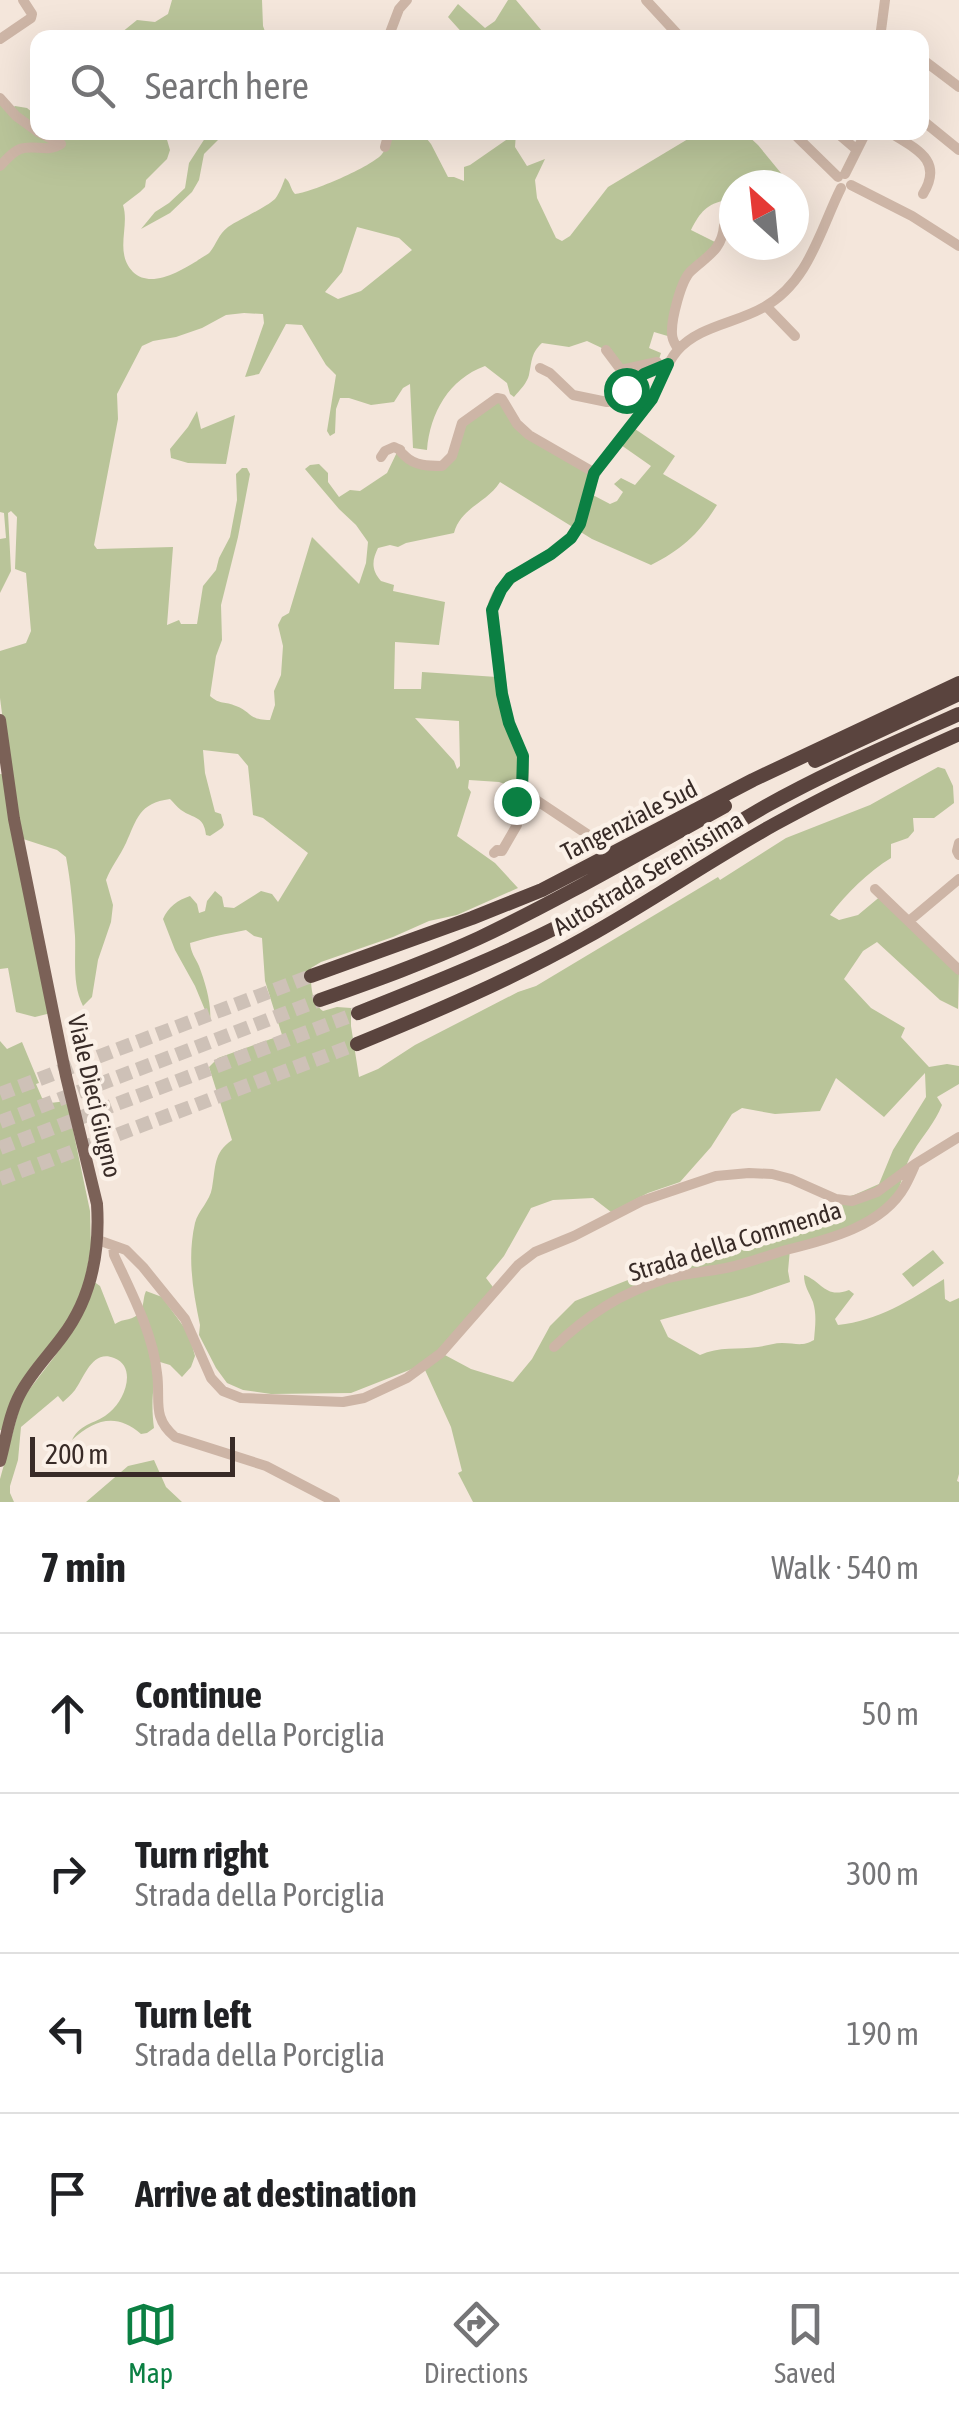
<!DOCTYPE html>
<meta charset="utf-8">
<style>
body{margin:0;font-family:"Asap Condensed",sans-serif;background:#f2f2f2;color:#202124}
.compass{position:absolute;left:719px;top:170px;width:90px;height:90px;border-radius:50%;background:#fff;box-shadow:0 10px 40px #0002;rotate:333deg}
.scale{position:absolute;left:30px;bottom:25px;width:205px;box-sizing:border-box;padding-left:10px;border:5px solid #382b27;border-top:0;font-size:28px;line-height:35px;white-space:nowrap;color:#382b27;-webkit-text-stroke:8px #fbf1e8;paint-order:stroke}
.stop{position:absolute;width:30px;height:30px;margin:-22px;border:8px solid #0b8043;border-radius:50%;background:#fff}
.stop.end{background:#0b8043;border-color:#fff;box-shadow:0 2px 10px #0008}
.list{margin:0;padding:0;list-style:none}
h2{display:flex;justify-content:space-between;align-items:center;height:130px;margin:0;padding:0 40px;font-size:42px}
h2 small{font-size:32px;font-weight:400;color:#757577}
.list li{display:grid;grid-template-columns:65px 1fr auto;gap:30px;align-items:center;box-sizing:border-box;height:160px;padding:0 40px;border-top:2px solid #e0e0e0}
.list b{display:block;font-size:38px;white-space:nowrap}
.list p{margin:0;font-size:32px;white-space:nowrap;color:#757577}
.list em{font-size:32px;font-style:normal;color:#757577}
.icon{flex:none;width:55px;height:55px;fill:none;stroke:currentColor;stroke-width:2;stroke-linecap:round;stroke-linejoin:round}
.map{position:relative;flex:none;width:959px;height:1502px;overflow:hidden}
.search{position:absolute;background:#fff;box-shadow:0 10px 40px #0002;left:30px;right:30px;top:30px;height:110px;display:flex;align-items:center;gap:25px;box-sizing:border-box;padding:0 35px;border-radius:20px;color:#757577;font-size:38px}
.sheet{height:770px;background:#fff}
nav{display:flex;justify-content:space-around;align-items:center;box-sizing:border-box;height:140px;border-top:2px solid #e0e0e0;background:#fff;font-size:28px;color:#757577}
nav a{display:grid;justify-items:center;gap:5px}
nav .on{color:#0b8043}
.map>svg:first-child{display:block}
</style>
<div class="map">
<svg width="959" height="1502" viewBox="0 0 959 1502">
<rect width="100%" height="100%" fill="#f4e6db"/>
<path fill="#b9c499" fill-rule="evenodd" d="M172,0H262L263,26L267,37H116L137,20L155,22L168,14Z
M508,0H516L547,37H466L448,17L458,4L485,28L495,21Z
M0,98L10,110L15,106L27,108L37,116L38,132L165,133L170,150L167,159L146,180L145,187L140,192L123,205C130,227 114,252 133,272C151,289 180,271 197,261C199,259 209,254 210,252C217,243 218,235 228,227C240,219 265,208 275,199C279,194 283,184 285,178C291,182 290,189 295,194C310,193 373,166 382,154C386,149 389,139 392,133H422L431,144L448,177H454L464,181V167L470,165L516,133L515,147L527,166L545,159L535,180L537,198L556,238L562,241L570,236L608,187L698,133H745L758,145L790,184L734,185V205L726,200C707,204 700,212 691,230L719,244L689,272L671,337L654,332L649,348L661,353L658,362L621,370L606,350L587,341L569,347L542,343C531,353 532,361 529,375C527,383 520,390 514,397L510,394L507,383L485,366C449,379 430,413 427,450L413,448L410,384L403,388L394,402L371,405L349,398H340L336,409L335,433L330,436L327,431L336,375L326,365L302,325L286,324L259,374L245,377L264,323L263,314L244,313L226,315L202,328L176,337L153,341L142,346L117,394L118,419L94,545L97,549L173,547L167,625L179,620L181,624H197L203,586L216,570L219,558L230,537L237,500L236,474L242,468H247L250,474L238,537L221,605L222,640L216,656L210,696C220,705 225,701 236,706C252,712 248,720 270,720L275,705L274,691L281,675L283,646L278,625L282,617L289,613L312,537L359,584L366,563L368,542L356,525L339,509L305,469L310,465L319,464L328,473V482L339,497L350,490L360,491L387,473L399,448L406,458L442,466L462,423L497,398L517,424L595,473L589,493L610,504L617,501L623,492L614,484L621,478L635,485L651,466L621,445L635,429L675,456L663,474L717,505C699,534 681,550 651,565L592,539L500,482C487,503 461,507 454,533L406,543L398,547L390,545L378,548C372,560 371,570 381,581L394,585L393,591L445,602L439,645L395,642L394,689H421L422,672L497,677L519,753L521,767L517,788L499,782L469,780L468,788L471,792L457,836L495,863L518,888L457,915L429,921L393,937L321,962L311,968C311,983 310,1001 323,1011L337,1007L351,1008V1026L359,1077L378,1069L415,1045L518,992L536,986L718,877L720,880L786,838L870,805L938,767L945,769L953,786L954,803L934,818H913L914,831L908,838L891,844V858C868,872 847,893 830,915L839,920L858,915L882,895L959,970L958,1009L940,1000L877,942L863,951L844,979L871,1008L905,1028L901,1037L929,1067L947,1064L959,1066V1084L937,1097L942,1105C935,1123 923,1135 913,1152C904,1165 903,1183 895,1196C876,1224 821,1238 790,1249L788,1271L790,1282L749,1296L660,1320L668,1337L700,1355C719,1346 738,1350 758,1347C766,1346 774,1343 782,1343C796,1343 802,1347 814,1340C815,1327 817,1315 813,1302C809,1292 804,1286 804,1275C823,1282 825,1299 849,1290L854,1294L835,1319L838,1325C878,1321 910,1300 944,1279L945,1299L950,1302L959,1298V1474L957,1481L959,1482V1502H473L458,1473L462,1471L451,1427L425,1370L443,1354L471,1369L513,1382L532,1359L550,1326L575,1301L638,1276L746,1245L764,1230L837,1206L836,1199L854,1195L879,1184L893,1150L926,1097L925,1073L884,1117L836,1078L820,1111L775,1114L742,1108L732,1114L711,1147L680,1182L648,1193L611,1212L593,1198L553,1200L531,1208L504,1256L486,1278L496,1291L441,1353L417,1367L351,1393L271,1394L243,1390L227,1383L216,1368L199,1335L200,1325C193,1291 187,1258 195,1223C198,1211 210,1201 212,1188C216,1167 213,1153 232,1140L209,1067L218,1058L282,1035L265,981L262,938L254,936L246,930C226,934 209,937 190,943C191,953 195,957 199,966C205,982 212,1004 210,1022L195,986L175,950L163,919C168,907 178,900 190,896L197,904L199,913L205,911L207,901L215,891L222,897L224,907L234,908L261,891L272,894L278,902L308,853L263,818L253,815L248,766L238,754L203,750L205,773L215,812L221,814L224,825L222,828L210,836L206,835C204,816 194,819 181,810C177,807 173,802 170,799C139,803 137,819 126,843C120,856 111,867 106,880L113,905L111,922L98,960L92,997L83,1006C72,985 76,959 75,936C73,909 71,883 66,857L57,850L14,836L51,1013L35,1017L16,1012L8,968L0,969V774L10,775L0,698V651L26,643L31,631L26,573L15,569L17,517L11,511L8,513L11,571L0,593V539L6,538L4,513L0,512ZM357,227L399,238L412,250L361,291L338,299L325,292L342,272ZM415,718L459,721L460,766L457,769L454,761Z
M209,132L225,133L204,154L199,180L192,192L170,213L141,229L155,212L169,203L185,188L189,163Z
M197,411L201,429L235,415L226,464L188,463L171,458L170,449L188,427Z
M0,1041L7,1049L22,1042L39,1083L36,1084L42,1098L50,1103L67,1101L90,1211L91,1248L81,1301L4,1431L0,1430Z
M933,1250L944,1263L913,1287L902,1274Z
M93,1281L100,1286L115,1324C123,1318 134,1321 140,1312C144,1307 143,1297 146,1291L162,1297L189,1334L195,1356L191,1367L182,1377L170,1365L160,1362C152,1383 151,1406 154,1428L147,1433L141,1434C116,1412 94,1420 72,1440C81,1422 97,1424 110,1412C124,1401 138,1367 114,1358C92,1349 84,1378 75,1390C71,1395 67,1398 63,1402L58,1396L21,1427L18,1460L10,1486V1493L14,1502H0V1479L22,1399L58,1352L80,1318Z
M154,1460L166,1487L182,1502H86L128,1466Z"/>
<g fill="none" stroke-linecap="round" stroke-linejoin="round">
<path stroke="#cec1b7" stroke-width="14" stroke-dasharray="14 7" stroke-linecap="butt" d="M0,1094L311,976
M0,1122L320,1000
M0,1148L358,1013
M0,1179L357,1044"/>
<path stroke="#cdb5a6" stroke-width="10" d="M646,0L681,38
M388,38L399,9L407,0
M880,38L885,0
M0,39L31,18L32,14L23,0
M922,59L959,87
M0,98L16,116L38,132
M922,120L959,150
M792,132L838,177
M836,132L857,150
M889,132C916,149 944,160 923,194
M385,147L389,132
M0,166C6,160 12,152 20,149C34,144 48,153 61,144L39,132
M845,174L866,132
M851,185L912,216L959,246
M766,306L795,336
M678,349C675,344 672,340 672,334C671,320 681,280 691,271C707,256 722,250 724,226
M606,350L621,370L657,362
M540,368L550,373L573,395L607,402L616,400L643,374L668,364
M381,457L385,451L394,447C407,453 394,446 405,456C415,466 429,466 442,466L452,456L462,423L497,398L502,399L517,424L529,435L595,473
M521,790L587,834
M959,843L957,851L959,855
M494,853L497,850L502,851L517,825C513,802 528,782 523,758C521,746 513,735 509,723C501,696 500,668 497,640C496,631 491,619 492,610C497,570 553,564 573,535C586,516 584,490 597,471C613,445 637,424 652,398C661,383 665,365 677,351C698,326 737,323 764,307C809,282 820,230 841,188
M875,889L959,970
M909,921L959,879
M98,1240L126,1250L143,1267L185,1319L211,1378L223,1391L241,1398L343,1402L364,1398L407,1378L441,1353L518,1265L535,1252L574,1236L642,1201L716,1176L749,1173L772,1174L791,1179L836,1199L852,1201L877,1192L915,1164L959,1137
M113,1246L114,1255C131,1292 153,1333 157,1373C161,1400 151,1417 175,1437L266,1466L335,1502
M554,1347C587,1315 621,1293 665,1279C685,1273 706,1272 726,1268C747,1264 765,1256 786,1250C827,1240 883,1226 905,1186C909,1179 912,1172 915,1165"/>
<path stroke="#7b6157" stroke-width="12" d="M0,720L14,819L66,1076L97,1204C100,1251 91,1299 62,1337C48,1356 31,1373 20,1394C9,1414 6,1440 0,1461"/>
<path stroke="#5a443e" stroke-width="14" d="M815,761L959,694
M311,976L472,918L542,890L753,780L959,683
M320,1000C374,981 427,962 479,938C563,898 643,851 725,806
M358,1013C431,984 504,955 575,918C640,883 702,843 766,806C829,771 894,743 959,714
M357,1044C435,1012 512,979 585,938C650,902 710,860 775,824C835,791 896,762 959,734"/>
</g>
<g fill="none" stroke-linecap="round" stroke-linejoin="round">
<path stroke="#0b8043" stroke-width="12" d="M516,801L522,790L523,756L509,723L502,694L492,610L501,590L510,578L551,554L571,538L580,524L594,473L652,399L668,364L644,374L626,390"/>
</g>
<g text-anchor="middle" stroke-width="9" stroke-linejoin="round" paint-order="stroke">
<g font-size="25" fill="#382b27" stroke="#fbf1e8">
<text transform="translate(629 820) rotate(-27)" y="9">Tangenziale Sud</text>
<text transform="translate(648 873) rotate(-31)" y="9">Autostrada Serenissima</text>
<text transform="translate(95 1096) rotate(77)" y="9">Viale Dieci Giugno</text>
<text transform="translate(735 1241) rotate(-17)" y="9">Strada della Commenda</text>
</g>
</g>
</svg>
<svg class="compass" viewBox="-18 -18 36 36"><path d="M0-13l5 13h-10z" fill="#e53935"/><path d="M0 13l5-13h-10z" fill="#757577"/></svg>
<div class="scale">200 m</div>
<div class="stop" style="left:626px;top:390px"></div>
<div class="stop end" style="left:516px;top:801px"></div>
<div class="search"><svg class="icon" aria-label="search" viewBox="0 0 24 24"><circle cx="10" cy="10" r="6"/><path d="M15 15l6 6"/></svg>Search here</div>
</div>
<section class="sheet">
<h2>7 min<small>Walk · 540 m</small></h2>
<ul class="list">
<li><svg class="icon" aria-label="ahead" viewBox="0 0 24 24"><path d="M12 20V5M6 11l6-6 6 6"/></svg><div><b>Continue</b><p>Strada della Porciglia</p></div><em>50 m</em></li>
<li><svg class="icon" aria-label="right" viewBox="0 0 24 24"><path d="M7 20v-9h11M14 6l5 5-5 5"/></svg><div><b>Turn right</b><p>Strada della Porciglia</p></div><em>300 m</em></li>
<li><svg class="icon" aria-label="left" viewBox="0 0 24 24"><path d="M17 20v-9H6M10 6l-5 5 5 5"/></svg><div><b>Turn left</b><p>Strada della Porciglia</p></div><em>190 m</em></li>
<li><svg class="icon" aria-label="arrive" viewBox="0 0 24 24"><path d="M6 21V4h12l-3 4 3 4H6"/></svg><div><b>Arrive at destination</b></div></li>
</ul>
</section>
<nav>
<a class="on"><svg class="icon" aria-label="map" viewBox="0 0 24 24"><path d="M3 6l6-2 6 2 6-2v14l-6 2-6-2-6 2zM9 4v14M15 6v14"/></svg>Map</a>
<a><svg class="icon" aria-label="directions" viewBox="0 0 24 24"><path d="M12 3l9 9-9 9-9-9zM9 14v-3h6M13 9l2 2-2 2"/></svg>Directions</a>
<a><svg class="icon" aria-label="saved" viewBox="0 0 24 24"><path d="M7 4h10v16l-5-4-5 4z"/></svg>Saved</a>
</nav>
